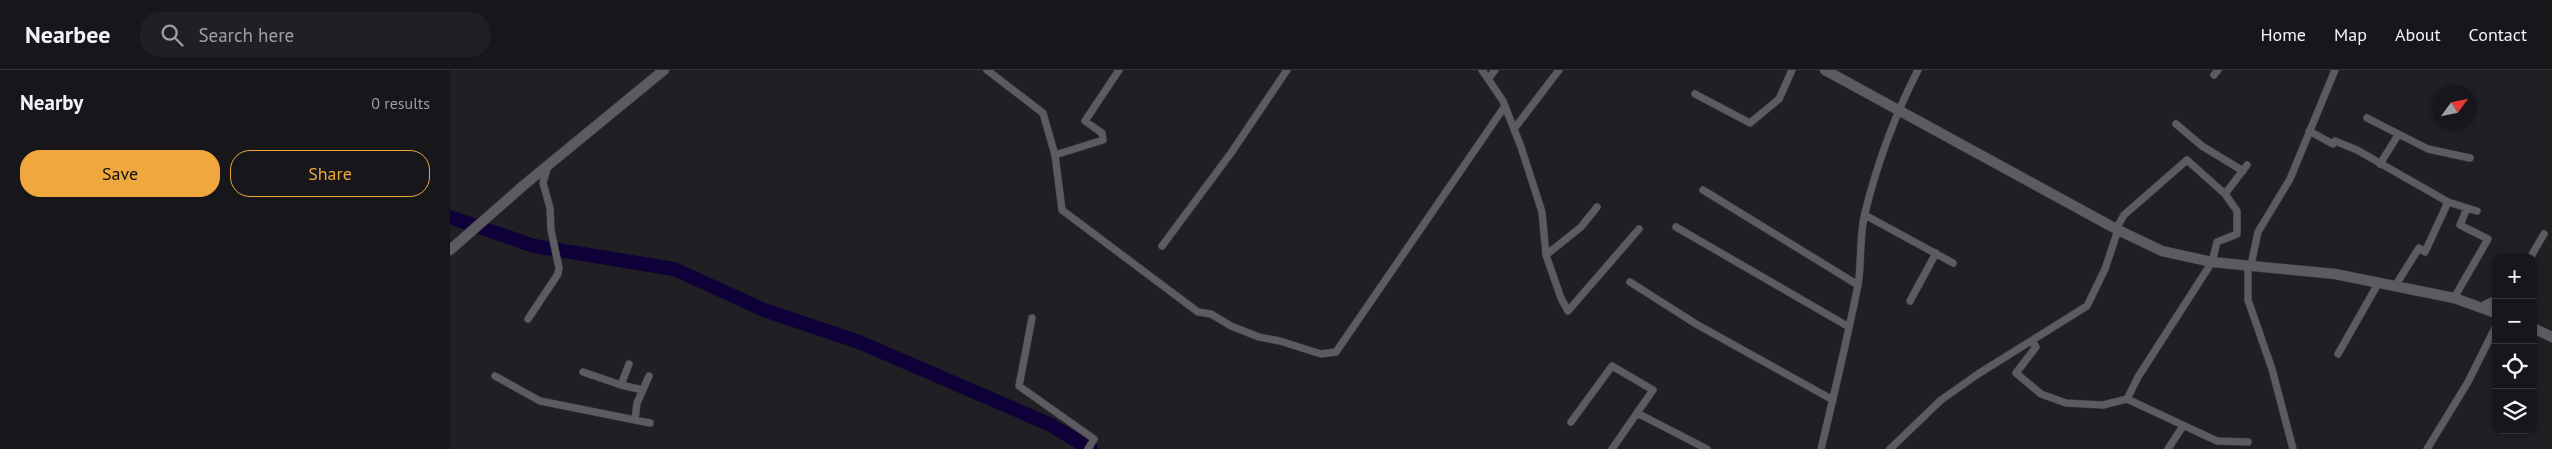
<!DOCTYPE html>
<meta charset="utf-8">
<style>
body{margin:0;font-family:"PT Sans",sans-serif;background:#202024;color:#f1f3f6}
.controls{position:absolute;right:15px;bottom:15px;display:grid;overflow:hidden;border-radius:10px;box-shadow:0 1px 4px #0004}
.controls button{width:45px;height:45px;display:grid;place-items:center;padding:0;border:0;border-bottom:1px solid #36363a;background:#17171b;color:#f1f3f6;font:25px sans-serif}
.compass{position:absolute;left:1982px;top:15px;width:45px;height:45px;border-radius:50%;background:#17171b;box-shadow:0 1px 4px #0004;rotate:57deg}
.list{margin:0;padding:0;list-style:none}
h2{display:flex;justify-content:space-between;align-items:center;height:65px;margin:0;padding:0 20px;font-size:21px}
h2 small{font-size:16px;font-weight:400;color:#9e9fa3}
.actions{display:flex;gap:10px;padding:15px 20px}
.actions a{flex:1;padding:11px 0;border:1px solid #efa73e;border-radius:20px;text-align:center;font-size:18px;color:#efa73e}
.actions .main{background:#efa73e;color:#111}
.icon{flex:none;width:28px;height:28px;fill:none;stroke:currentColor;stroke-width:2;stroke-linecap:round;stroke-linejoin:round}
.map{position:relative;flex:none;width:2102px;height:379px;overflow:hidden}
header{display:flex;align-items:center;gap:30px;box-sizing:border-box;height:70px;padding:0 25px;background:#17171b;border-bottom:1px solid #36363a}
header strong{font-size:24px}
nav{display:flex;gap:28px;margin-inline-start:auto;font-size:18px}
.search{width:350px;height:45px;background:#202024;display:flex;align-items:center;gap:12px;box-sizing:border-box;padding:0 18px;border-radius:20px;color:#9e9fa3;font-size:19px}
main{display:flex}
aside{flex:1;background:#17171b}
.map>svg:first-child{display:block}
</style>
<header>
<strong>Nearbee</strong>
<div class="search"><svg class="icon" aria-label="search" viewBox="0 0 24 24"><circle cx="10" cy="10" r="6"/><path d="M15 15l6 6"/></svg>Search here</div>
<nav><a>Home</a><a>Map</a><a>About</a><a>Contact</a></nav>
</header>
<main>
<aside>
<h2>Nearby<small>0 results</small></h2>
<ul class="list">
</ul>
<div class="actions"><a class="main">Save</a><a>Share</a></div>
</aside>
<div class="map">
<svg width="2102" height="379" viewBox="0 0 2102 379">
<rect width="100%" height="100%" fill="#1f1f24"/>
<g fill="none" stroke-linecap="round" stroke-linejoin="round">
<path stroke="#0e0139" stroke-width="14" d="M0,147L84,176L224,199L314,240L409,272L599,354L641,379"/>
<g stroke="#3c3c40" stroke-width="8">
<path id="street" d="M537,0L593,43L605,85
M669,0L635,51L652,63L653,70L605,85L612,140L748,242L761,244L781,256L809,267L830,271L871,284L886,282L1055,36
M1032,0L1053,31L1071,77L1092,142L1096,185L1111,228L1118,241L1189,159
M1764,5L1768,0
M1038,9L1045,0
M1245,24L1300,53L1329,29L1342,0
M1917,48L1978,79L2020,88
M1726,54L1752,76L1793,101
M1064,59L1109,0
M1859,61L1883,74L1885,71L1907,80L1998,132L2027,141
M1930,94L1948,65
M1253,120L1408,215
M1415,145L1503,193
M1226,157L1399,257
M1666,159L1674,145L1737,90L1775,124L1797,95
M712,176L781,83L837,0
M1096,185L1131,157L1147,137
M2080,188L2094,164
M1798,195V230L1822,299L1843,379
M1801,195L1808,162L1840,109L1885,0
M1180,212L1246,254L1383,330
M1945,216L1969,178L1975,182L1998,132
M2004,228L2038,169L2010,155L2017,138
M1460,231L1486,183
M2034,235L2046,229
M582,248L569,316L644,369L638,379
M78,249L108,204L109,198L101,160L100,138L93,113L97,99
M1582,271L1586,277L1566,303L1591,324L1616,333L1653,335L1677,329L1767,371L1798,372
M1888,284L1929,212
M133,302L171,315L179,294
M45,306L90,331L200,353
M171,315L193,320
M1677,329L1688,307L1762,192L1767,172L1787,164V141L1775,124
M185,350L187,333L199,306
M1121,352L1162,296L1203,320L1187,343L1257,379
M1162,379L1187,343
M1371,379C1384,325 1397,270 1408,215C1412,192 1409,166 1415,143C1427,94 1445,45 1468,0
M1440,379L1491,330L1528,304L1637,236L1655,199L1668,160
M1718,379L1733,356
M1977,379L2018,312L2046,256"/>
</g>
<g stroke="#3c3c40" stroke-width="11">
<path id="secondary" d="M1375,0L1668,160L1712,181L1762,192L1885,204L2004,228L2046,243
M0,180L74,115L214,0
M2083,258L2102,267"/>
</g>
<use href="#street" stroke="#5b5b61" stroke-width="7"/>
<use href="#secondary" stroke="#5b5b61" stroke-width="10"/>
</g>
</svg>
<div class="controls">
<button>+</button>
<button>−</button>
<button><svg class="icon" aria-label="locate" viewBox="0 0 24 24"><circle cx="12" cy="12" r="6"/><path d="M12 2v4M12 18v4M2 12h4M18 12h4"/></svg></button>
<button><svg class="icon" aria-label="layers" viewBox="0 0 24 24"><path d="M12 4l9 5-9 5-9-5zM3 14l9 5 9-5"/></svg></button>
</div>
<svg class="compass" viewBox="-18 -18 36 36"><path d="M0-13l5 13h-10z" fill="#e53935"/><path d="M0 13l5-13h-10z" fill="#9e9fa3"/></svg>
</div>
</main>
